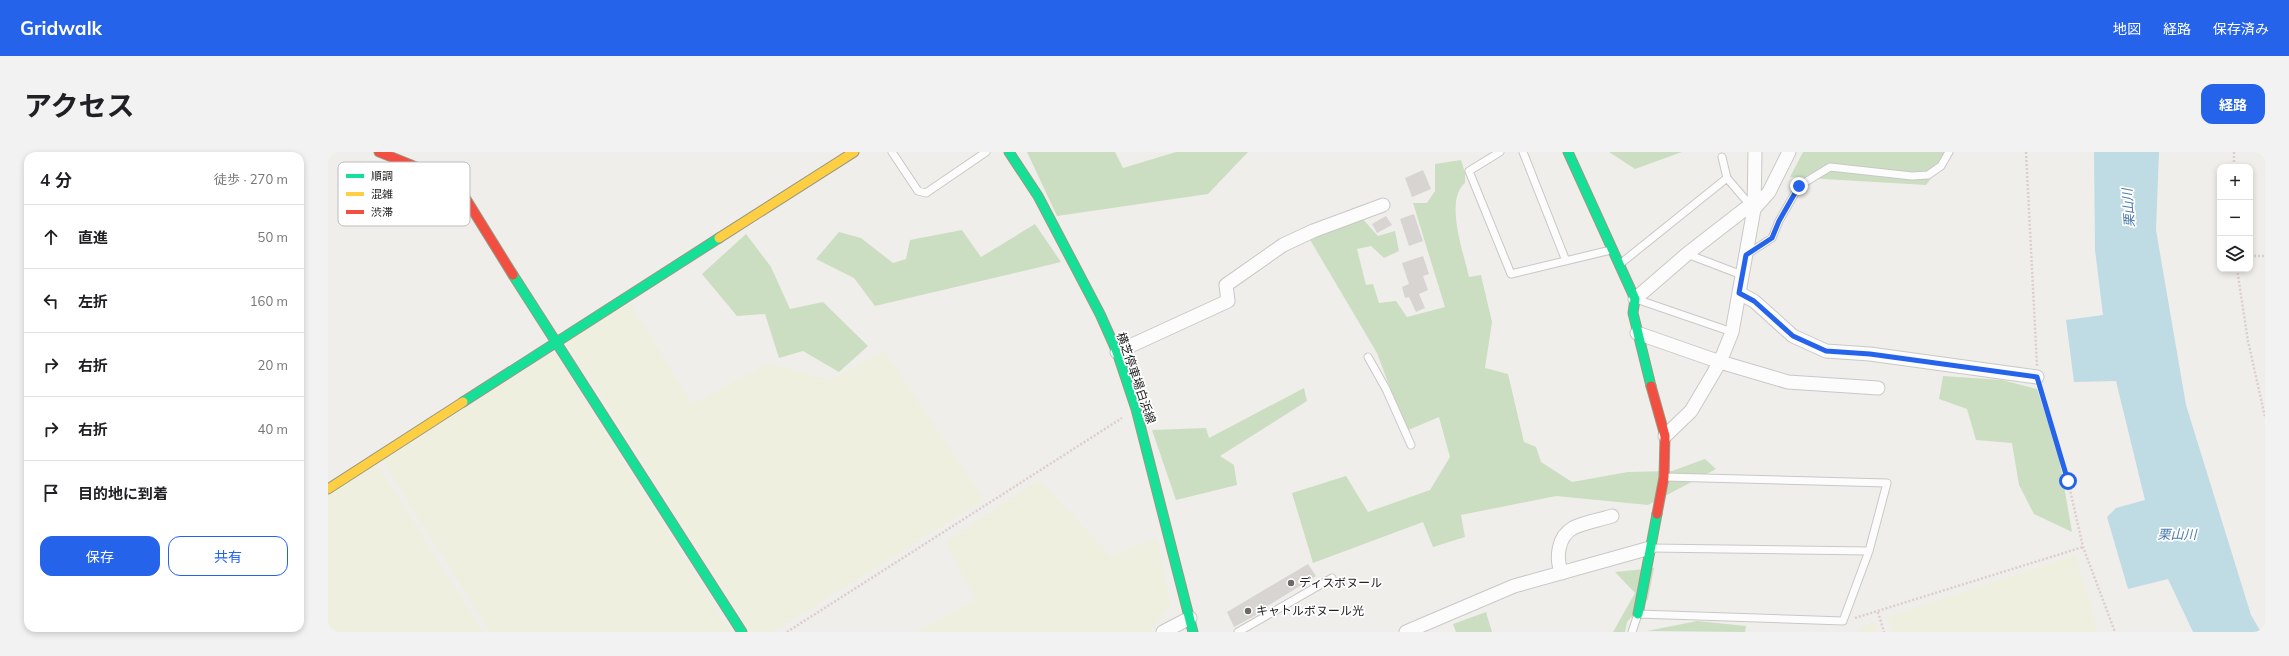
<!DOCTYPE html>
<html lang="ja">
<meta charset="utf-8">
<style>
body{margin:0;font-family:Mulish,"Noto Sans JP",sans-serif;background:#f2f2f2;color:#202124}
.controls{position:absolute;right:12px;top:12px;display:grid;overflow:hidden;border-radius:8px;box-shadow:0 2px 6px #0003}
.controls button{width:36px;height:36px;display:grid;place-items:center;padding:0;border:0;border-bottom:1px solid #e0e0e0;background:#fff;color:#202124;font:20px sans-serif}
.stop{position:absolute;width:12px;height:12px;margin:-9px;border:3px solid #2563eb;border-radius:50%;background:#fff}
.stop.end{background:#2563eb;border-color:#fff;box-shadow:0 1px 4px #0008}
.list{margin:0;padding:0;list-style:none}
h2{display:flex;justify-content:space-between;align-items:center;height:52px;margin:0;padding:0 16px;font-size:17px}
h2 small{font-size:13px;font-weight:400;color:#757577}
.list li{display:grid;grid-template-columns:26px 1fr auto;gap:12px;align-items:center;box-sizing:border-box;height:64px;padding:0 16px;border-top:1px solid #e0e0e0}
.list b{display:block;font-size:15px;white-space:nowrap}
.list em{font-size:13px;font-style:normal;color:#757577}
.actions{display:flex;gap:8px;padding:12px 16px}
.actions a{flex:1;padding:9px 0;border:1px solid #2563eb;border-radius:12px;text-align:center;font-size:14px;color:#2563eb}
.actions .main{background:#2563eb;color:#fff}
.icon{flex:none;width:22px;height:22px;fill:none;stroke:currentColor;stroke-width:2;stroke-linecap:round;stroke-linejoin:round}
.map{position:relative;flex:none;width:1937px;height:480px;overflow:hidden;border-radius:12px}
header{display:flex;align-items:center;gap:24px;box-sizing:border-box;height:56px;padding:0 20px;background:#2563eb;color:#fff}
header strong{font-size:19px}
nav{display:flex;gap:22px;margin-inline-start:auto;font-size:14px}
.intro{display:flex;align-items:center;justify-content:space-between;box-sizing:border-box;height:96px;padding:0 24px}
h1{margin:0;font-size:28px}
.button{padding:10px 18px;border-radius:12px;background:#2563eb;color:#fff;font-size:14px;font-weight:700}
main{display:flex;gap:24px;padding:0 24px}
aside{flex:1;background:#fff;border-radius:12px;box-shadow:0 2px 6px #0003}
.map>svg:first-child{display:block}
</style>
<header>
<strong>Gridwalk</strong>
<nav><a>地図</a><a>経路</a><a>保存済み</a></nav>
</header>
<div class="intro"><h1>アクセス</h1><a class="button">経路</a></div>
<main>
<aside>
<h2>4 分<small>徒歩 · 270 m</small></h2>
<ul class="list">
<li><svg class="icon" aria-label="ahead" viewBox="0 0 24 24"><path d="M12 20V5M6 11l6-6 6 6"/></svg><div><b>直進</b></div><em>50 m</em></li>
<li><svg class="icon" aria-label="left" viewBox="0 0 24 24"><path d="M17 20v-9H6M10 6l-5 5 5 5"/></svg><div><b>左折</b></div><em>160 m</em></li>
<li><svg class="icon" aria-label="right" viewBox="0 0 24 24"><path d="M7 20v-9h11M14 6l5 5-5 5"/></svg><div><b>右折</b></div><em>20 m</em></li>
<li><svg class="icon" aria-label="right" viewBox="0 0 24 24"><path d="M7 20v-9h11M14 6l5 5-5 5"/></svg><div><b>右折</b></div><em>40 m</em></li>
<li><svg class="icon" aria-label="arrive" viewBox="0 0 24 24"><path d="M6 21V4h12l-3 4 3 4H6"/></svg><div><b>目的地に到着</b></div></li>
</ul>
<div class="actions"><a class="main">保存</a><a>共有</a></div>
</aside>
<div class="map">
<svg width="1937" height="480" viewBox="0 0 1937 480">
<rect width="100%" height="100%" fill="#f0eeeb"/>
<path fill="#efefdf" d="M302,151L364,252L440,211L502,228L556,199L656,348L445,480H423L238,189Z
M226,200L403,480H162L54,308Z
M49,312L155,480H0V342Z
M711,328L783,404L829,385L843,454L821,480H587L648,448L617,390Z
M1748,403L1770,480H1565L1560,465Z
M1548,470L1551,480H1531L1532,475Z"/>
<path fill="#cbdec1" d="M699,0H787L795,16L848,0H920L880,42L729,64Z
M1281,0H1354L1307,17Z
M1475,0H1623L1598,33L1462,25Z
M1133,8L1137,21V31C1116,48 1136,102 1141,125L1153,123L1164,170L1157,216L1180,222L1196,290L1208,295L1213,310L1244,330L1300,320L1344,319L1377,307L1388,317L1320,353L1228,344L1133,363L1137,385L1105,395L1095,370L985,411L964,341L1018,324L1040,360L1102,338L1122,305L1111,265L1078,279L1049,201L981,86L1033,65L1050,84L1067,79L1071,99L1056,106L1043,94L1029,97L1038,133L1045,132L1051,151L1068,149L1079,165L1117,155L1085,51H1099L1107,39V12Z
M707,72L733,110L547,154L526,126L488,107L511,80L533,86L565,111L578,107L582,88L634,78L653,105Z
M418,82L443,115L462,157L495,150L540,194L511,220L475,199L451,206L437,162L409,164L374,122Z
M1615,224L1674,228L1709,237L1730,300L1744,380L1706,362L1691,333L1684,291L1648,288L1639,257L1611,247Z
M976,236L979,249L892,304L906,313L909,333L848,348L824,278L878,276L881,286Z
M1326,416L1320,447L1299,470L1297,480H1285L1307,441L1287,420Z
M1158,460L1164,480H1128L1125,472Z
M1369,469L1418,474L1417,480L1319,479Z"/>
<path fill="#bfdbe3" d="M1766,0H1831L1828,78L1858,253L1923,463L1933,480H1865L1840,427L1800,437L1779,365L1788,356L1817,348L1788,229L1746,230L1738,168L1775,163L1767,98Z"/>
<path fill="#d7d4d2" d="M1095,18L1103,37L1084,45L1077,26Z
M1086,62L1095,89L1081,94L1072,67Z
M1058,64L1064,73L1049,81L1044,72Z
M1095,104L1101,122L1095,124L1100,138L1091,142L1097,156L1088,160L1081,145L1077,146L1074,135L1081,132L1074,111Z
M980,412L988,424L938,455L939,457L906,475L899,460Z"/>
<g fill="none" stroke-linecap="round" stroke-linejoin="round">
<g stroke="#c9c8c7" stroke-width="9">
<path id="lane" d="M564,0L590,39L598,41L658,0
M1172,0L1141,19L1183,122L1283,98
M1195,0L1238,109
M1394,5L1399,26L1422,53
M1359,102L1414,123
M1418,103L1444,86L1451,69L1471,34L1502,15L1584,24L1600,23L1613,14L1621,0
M1292,112L1399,26
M1308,147L1404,180
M1040,205L1058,237L1083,293
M1323,396L1541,399
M910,480L1004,426
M1304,480L1310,462L1515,469L1541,399L1559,331L1337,325"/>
</g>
<g stroke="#c9c8c7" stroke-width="15">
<path id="street" d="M1426,57L1441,40L1461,0
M1411,141L1426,149L1465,184L1498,199L1542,202L1709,225
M1307,147L1359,102L1426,50
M1309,181L1392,210L1460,230L1550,236
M789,200L900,149L898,133L955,93L985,79L1055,53
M1337,284L1363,259L1392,210L1404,180L1426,57L1427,0
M1234,421C1227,407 1230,384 1245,376C1257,370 1272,368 1284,364
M835,480L862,466
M1078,480L1186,434L1322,396"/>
</g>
<g stroke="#999a82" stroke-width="11">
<path id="fast" d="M681,0L710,44L772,162L789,200L808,257L865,480
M1240,0L1307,147L1305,161L1323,234
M185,123L414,480
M135,250L391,86
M1310,462L1329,362"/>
</g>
<g stroke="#999a82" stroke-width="11">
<path id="slow" d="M391,86L526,0
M0,337L135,250"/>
</g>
<g stroke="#999a82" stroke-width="11">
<path id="jam" d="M51,0L128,31L185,123
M1323,234L1337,284L1336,325L1329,362"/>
</g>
<path stroke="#dccecd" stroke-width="2.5" stroke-dasharray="2 2" stroke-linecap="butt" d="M1698,0L1709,214
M1906,0V15
M1922,104H1937
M1909,117L1920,189L1937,265
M1713,236L1740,329L1755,395L1787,480
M1550,460L1556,480
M1527,466L1755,395
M459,480L794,266"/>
<use href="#lane" stroke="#fdfcfc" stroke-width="7"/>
<use href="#street" stroke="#fdfcfc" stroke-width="13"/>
<use href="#fast" stroke="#16e098" stroke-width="9"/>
<use href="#slow" stroke="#ffcf43" stroke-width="9"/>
<use href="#jam" stroke="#f24e42" stroke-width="9"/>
</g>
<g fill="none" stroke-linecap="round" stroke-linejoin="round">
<path stroke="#2563eb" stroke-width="5" d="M1471,34L1451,69L1444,86L1418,103L1411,141L1426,149L1465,184L1498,199L1542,202L1709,225L1740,329"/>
</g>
<g fill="#6a6968" stroke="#fff" stroke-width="1.5">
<circle cx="963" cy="431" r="4"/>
<circle cx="920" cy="459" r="4"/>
</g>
<g text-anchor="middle" stroke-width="3.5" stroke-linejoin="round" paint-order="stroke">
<g font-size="12" fill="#222" stroke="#fff">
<text transform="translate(808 226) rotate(71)" y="4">横芝停車場白浜線</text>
</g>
<g font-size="12" fill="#222" stroke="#fff" text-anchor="start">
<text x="971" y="435">ディスボヌール</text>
<text x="928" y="463">キャトルボヌール光</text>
</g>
<g font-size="13" font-style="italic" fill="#4a7aab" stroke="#fff">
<text transform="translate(1800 56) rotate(-94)" y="5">栗山川</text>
<text x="1849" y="387">栗山川</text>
</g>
</g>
<rect x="10" y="10" width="132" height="64" rx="6" fill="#fff" stroke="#bdbdbd" stroke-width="1"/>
<rect x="18" y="22" width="18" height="4" fill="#16e098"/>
<rect x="18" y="40" width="18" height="4" fill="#ffcf43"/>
<rect x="18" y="58" width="18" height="4" fill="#f24e42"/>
<g font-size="11" fill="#222">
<text x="43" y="28">順調</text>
<text x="43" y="46">混雑</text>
<text x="43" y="64">渋滞</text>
</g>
</svg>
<div class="controls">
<button>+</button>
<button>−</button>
<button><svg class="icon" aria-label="layers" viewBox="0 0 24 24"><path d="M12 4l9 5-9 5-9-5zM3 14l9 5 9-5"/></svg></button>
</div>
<div class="stop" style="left:1740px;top:329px"></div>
<div class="stop end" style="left:1471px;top:34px"></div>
</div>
</main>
